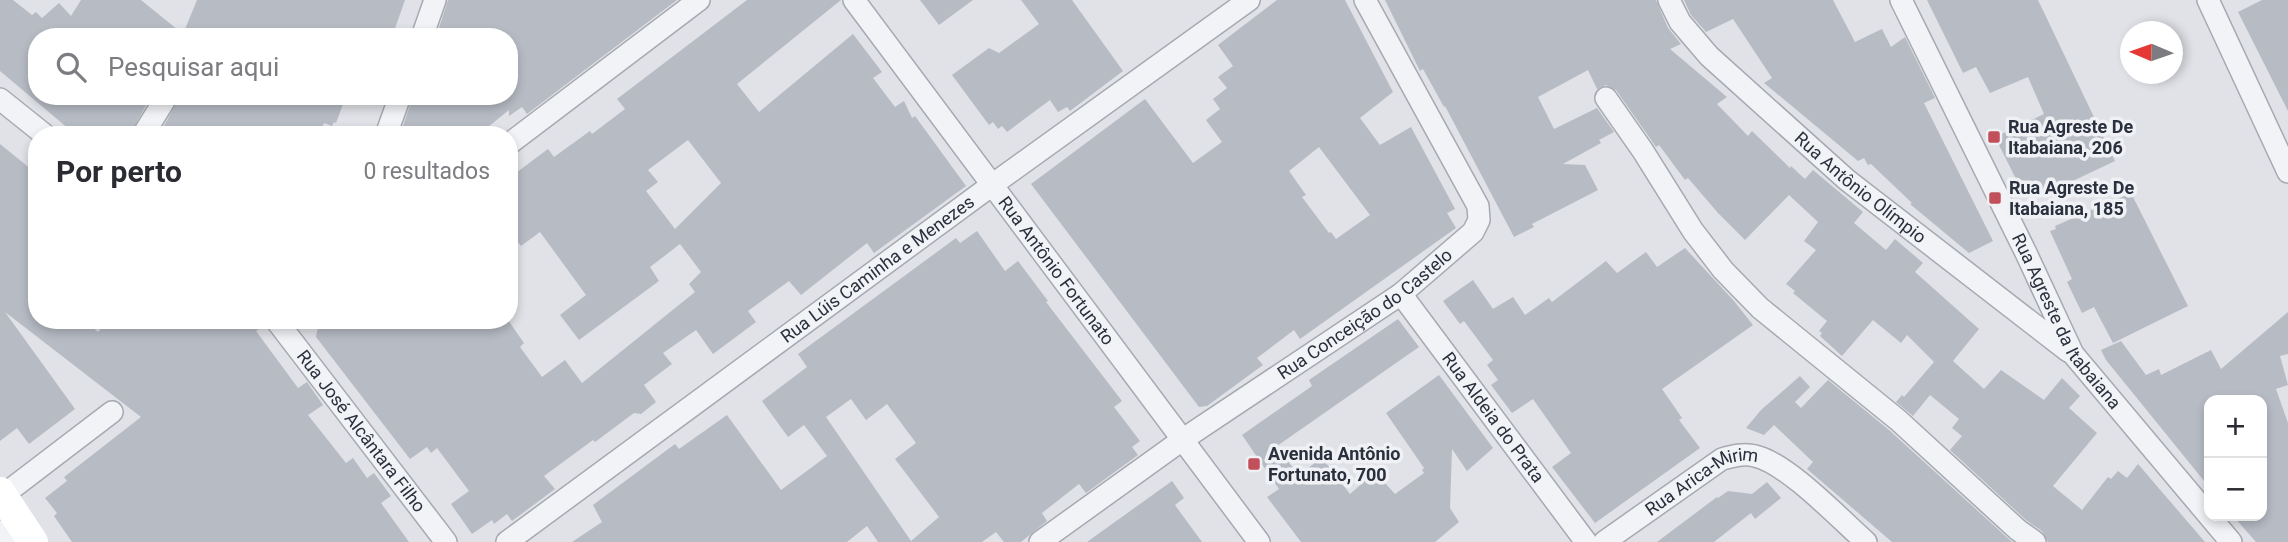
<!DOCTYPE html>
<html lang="pt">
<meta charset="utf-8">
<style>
body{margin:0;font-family:Roboto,sans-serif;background:#f7f7f7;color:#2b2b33}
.controls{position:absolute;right:21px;bottom:21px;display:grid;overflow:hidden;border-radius:14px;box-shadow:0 4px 10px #0003}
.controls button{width:63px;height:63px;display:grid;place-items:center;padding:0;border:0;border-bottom:2px solid #e1e1e2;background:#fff;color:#2b2b33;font:35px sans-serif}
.compass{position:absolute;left:2120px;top:21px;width:63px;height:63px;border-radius:50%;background:#fff;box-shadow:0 4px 10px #0003;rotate:272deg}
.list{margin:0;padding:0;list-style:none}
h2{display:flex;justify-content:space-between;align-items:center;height:91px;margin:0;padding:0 28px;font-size:30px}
h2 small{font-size:23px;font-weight:400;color:#7c7c81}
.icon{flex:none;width:38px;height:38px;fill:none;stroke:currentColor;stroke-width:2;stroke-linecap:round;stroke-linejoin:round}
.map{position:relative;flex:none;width:2288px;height:542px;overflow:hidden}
.search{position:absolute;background:#fff;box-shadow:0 4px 10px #0003;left:28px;top:28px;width:490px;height:77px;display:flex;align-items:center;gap:18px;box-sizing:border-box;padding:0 24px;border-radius:28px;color:#7c7c81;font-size:26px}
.panel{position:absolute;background:#fff;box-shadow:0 4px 10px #0003;left:28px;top:126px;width:490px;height:203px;border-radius:28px}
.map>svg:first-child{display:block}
</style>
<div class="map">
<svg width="2288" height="542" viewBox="0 0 2288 542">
<rect width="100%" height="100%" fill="#e0e2e7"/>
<path fill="#b7bbc4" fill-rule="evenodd" d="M0,0H13L32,15L36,12L42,18L59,3L71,16L81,0H141L183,34L197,0H405L392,37H37V96H151L130,135H76L0,71Z
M448,0H677L527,114L522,107L509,116V110L478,135H400L413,96H509V37H436Z
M747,0H841L737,84L759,112L853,34L882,72L873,78L895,107L904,101L912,118L915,116L966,186L874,253L867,243L801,295L789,281L748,311L756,322L713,354L696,330L663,353L672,364L644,385L656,402L641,414L634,413L595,442L593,440L544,476L555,489L512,521L507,514L494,524L492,520L472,534L451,504L469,491L437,448L431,453L427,447L410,459L316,337L317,331L322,320H508L524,343L520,347L542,377L565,360L582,383L695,292L689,284L701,272L680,244L650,267L659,281L579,340L560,315L586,295L540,232L521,246L509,231V178L548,149L554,157L590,131L592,134L625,109L617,99ZM688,140L721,183L675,229L646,191L658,182L648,170Z
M920,0H973L939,25Z
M1021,0H1072L1123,71L1070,111L1067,107L1058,112L1050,100L1007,132L1002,126L998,129L993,122L989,125L952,75L989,48L999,53L1039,24Z
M1277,0H1345L1393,92L1360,118L1380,145L1411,127L1455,209L1447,213L1456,228L1300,339L1294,330L1257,358L1263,365L1207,406L1199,407L1031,184L1145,99L1193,163L1222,142L1206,120L1220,109L1213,99L1227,88L1218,77L1233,66L1218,45ZM1319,147L1370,215L1336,239L1331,232L1329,233L1302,197L1306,195L1289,171Z
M1385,0H1656L1668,28L1681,44L1670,49L1727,97L1717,104L1748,136L1752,131L1790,168L1791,166L1805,179L1813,170L1863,212L1854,223L1886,250L1895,239L1923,263L1915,272L1979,329L1953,361L1984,389L2001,370L2044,400L2062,378L2080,396L2069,408L2097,433L2053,486L2082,510L2108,477L2111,479L2118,471L2127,478L2138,464L2205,542H2048L2043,532L2026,520L1950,450L1962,436L1952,428L1959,419L1930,395L1913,416L1896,402L1902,395L1904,397L1934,362L1907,335L1901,343L1873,320L1842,356L1820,336L1822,333L1819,331L1827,321L1793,293L1795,291L1786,284L1816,250L1804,241L1818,222L1789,195L1745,240L1718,213L1688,178L1685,180L1659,145L1656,147L1616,90L1606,85L1597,89L1588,70L1538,97L1554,129L1597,108L1614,132L1599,140L1601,143L1563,164L1585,165L1598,190L1532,224L1534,227L1514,237L1445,106L1444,107L1423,69L1420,71Z
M1684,0H1833L1855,42L1882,29L1891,47L1905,37L1935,98L1924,103L1993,241L1969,253L1910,204L1912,203L1871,164L1868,165L1864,158L1858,161L1764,83L1772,78L1733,19L1706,32L1691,15Z
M1927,0H2038L2115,161L2041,196L2036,184L2022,191L1995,137L2044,114L2028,77L1990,93L1976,67L1963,73Z
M2262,0H2288V111L2238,12Z
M180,96H346L336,123L334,122L332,126L324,123L320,135H159Z
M0,144L37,174V320H84L98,332L108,320H263L264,325L256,331L298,388L307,382L323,405L308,415L346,463L353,458L367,478L374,473L391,496L381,503L409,542H72L54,516L57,513L45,498L67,481L64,477L141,417L5,312L75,409L29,444L17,428L0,441Z
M2131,193L2188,306L2113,343L2094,307L2082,313L2067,282L2072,279L2050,231L2056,229L2055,226Z
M977,231L1005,271L1018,261L1048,301L1046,302L1122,401L1114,407L1140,441L1132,447L1138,455L1086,493L1079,484L1042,513L1047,521L1021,542H1004L996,532L982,542H878L867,526L847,542H572L602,522L593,505L675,444L679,449L727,415L781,490L827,456L804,425L788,437L762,401L807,367L798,354L956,238L960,243ZM851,399L866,420L887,404L916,443L895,459L939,517L911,541L826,417Z
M1685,248L1734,301L1753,325L1662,389L1682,418L1679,420L1700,448L1595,523L1552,467L1571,453L1533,399L1512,413L1491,385L1498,380L1487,365L1493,360L1464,321L1460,324L1443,301L1473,280L1493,309L1513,297L1525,315L1549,298L1552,302L1606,261L1617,273L1646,252L1657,267Z
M2288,312V354L2280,356L2288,385L2276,389L2288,423V542H2256L2233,516H2262V400H2209V487L2106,360L2101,350L2121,341L2146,375L2159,369L2161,375L2211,350L2221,369Z
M1398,319L1419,347L1277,446L1298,475L1322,458L1350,494L1375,472L1395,494L1424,473L1422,470L1424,468L1386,413L1439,375L1493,448L1467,471L1452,449L1450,508L1459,522L1435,542H1301L1267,497L1279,489L1242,435L1312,386L1309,380Z
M1800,376L1810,387L1795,402L1801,408L1828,380L1889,430L2012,542H1892L1807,469L1813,462L1774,425L1764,435L1746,428L1761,410Z
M1172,481L1184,498L1175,505L1202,542H1087Z
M1767,482L1781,498L1755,519L1751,513L1714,542H1657L1717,497L1718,498L1728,491L1752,494Z"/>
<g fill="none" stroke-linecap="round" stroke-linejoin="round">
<g stroke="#a6a9b1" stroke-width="24">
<g id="street">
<path id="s1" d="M854,0L1259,542"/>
<path id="s2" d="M1669,0L1680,22L1709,56L1847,180L2068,351"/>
<path id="s3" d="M1901,0L2026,253L2073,354L2231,542"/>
<path d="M2208,0L2288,172"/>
<path d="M422,37L435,0"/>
<path d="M1606,98L1643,151L1693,231L1723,270L1760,308L1898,420L2018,530L2035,542"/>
<path d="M0,99L45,135"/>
<path d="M143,135L167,96"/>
<path d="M386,135L400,96"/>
<path d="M509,144L699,0"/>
<path id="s4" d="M1401,294L1586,542"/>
<path id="s5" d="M276,320L446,542"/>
<path d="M2,496L112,412"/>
<path d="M0,531L30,542"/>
<path id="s6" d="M507,542L992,185L1249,0"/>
<path id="s7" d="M1040,542L1182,440L1401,294L1473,232L1479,220L1478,206L1365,0"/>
<path id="s8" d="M1604,542L1722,459C1733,456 1744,453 1755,456C1787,463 1840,519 1866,542"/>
</g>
</g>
<use href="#street" stroke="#f2f3f6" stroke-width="21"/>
<path stroke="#fff" stroke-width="30" d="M0,492L33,542"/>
</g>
<g fill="#c2505a" stroke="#eff1f5" stroke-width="2.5">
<rect x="1987" y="130" width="14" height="14" rx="3.5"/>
<rect x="1988" y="191" width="14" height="14" rx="3.5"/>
<rect x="1247" y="457" width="14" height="14" rx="3.5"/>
</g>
<g text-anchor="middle" stroke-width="7" stroke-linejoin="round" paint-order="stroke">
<g font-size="18" font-weight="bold" fill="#2a303d" stroke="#eff1f5" text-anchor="start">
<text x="2008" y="133">Rua Agreste De<tspan x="2008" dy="21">Itabaiana, 206</tspan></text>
<text x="2009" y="194">Rua Agreste De<tspan x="2009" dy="21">Itabaiana, 185</tspan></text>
<text x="1268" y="460">Avenida Antônio<tspan x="1268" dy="21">Fortunato, 700</tspan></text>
</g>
<g font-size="18" fill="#2a303d" stroke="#eff1f5">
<text dy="6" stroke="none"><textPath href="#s2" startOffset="270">Rua Antônio Olímpio</textPath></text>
<text dy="6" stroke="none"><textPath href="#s6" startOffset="460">Rua Lúis Caminha e Menezes</textPath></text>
<text dy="6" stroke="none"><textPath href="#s1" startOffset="338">Rua Antônio Fortunato</textPath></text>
<text dy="6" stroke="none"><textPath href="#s7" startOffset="397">Rua Conceição do Castelo</textPath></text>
<text dy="6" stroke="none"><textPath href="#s3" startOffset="362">Rua Agreste da Itabaiana</textPath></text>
<text dy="6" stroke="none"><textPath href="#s4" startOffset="154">Rua Aldeia do Prata</textPath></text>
<text dy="6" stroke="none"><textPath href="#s5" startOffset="140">Rua José Alcântara Filho</textPath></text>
<text dy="6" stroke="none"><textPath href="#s8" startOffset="117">Rua Arica-Mirim</textPath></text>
</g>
</g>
</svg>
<div class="controls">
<button>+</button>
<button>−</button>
</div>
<svg class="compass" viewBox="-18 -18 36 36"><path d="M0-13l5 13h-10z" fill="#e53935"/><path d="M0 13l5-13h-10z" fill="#7c7c81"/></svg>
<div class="search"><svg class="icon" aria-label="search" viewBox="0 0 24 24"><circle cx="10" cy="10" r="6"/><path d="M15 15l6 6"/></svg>Pesquisar aqui</div>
<section class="panel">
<h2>Por perto<small>0 resultados</small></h2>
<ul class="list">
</ul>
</section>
</div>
